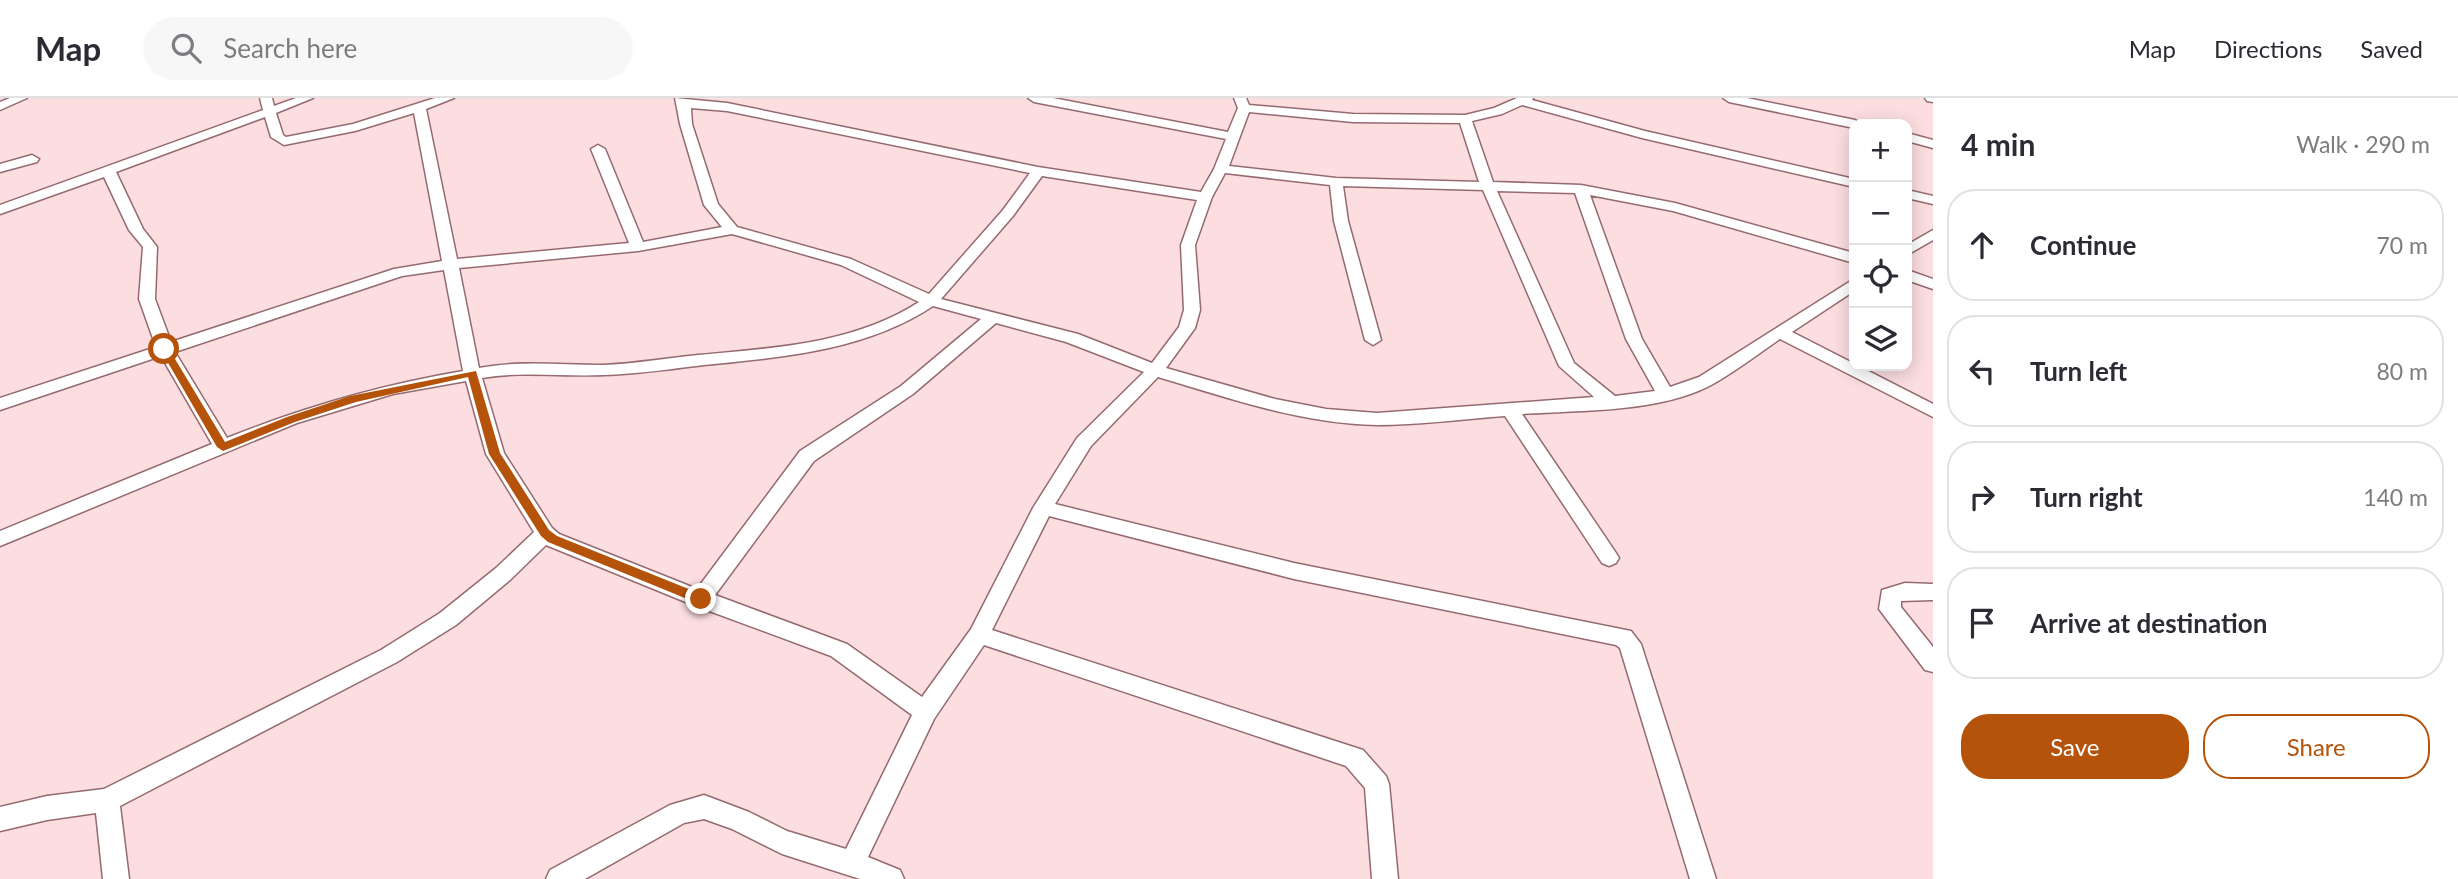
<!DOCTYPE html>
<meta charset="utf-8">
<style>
body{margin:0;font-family:Lato,sans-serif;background:#f7f7f7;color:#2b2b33}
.controls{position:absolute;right:21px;top:21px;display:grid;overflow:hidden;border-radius:14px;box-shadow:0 4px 18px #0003}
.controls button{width:63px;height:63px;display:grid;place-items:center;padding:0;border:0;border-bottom:2px solid #e1e1e2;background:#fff;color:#2b2b33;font:35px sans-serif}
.stop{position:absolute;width:21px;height:21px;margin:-16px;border:5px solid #b45309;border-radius:50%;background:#fff}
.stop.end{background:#b45309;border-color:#fff;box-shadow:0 2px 7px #0008}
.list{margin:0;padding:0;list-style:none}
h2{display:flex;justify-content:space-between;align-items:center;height:91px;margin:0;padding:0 28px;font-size:30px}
h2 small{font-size:23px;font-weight:400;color:#7c7c81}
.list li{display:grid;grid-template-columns:46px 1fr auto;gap:21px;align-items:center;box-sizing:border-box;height:112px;margin:0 14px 14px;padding:0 14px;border:2px solid #e1e1e2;border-radius:28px}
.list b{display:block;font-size:26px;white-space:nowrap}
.list em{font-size:23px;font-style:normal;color:#7c7c81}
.actions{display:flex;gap:14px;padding:21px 28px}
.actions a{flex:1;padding:16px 0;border:2px solid #b45309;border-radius:28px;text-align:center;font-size:24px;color:#b45309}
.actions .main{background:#b45309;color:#fff}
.icon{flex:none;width:38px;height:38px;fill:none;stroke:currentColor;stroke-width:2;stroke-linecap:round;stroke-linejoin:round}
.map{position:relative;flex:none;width:1933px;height:781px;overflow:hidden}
header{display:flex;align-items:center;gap:42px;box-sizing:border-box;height:98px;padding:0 35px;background:#fff;border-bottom:2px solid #e1e1e2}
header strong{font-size:33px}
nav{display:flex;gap:38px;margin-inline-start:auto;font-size:24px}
.search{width:490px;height:63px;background:#f7f7f7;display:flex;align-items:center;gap:18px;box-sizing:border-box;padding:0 24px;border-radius:38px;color:#7c7c81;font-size:26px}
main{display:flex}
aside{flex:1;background:#fff}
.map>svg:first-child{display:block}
</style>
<header>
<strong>Map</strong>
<div class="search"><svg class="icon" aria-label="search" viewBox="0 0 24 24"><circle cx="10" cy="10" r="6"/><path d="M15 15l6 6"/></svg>Search here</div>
<nav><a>Map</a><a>Directions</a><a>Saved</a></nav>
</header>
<main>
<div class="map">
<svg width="1933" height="781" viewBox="0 0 1933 781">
<rect width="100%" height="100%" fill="#fcdee0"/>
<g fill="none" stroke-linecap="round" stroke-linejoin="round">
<g stroke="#956a6e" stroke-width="3">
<path id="street" d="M10,0H27L0,12V4Z
M260,0H272L274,8L296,0H313L276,15L283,37L286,39L353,26L435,0H454L426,11L457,161L629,145L591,51L598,47L605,51L643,144L722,129L704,107L680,26L675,0L727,5L1038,69L1201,94L1214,71L1226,41L1034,4L1028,0H1053L1228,34L1238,10L1234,0H1246L1249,7L1353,16L1465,17L1494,10L1517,0H1533L1532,2L1645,33L1854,81V89L1642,40L1522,7L1502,16L1472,23L1493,84L1581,87L1675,105L1854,155V165L1673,113L1590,97L1642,241L1670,289L1699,279L1854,181V193L1792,234L1933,306V319L1780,241C1758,256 1736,273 1713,286C1661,315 1580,312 1522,316L1616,455L1619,460L1616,465L1609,468L1602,465L1505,318C1462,321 1419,327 1377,327C1302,326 1229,300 1158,279L1091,348L1055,406L1294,465L1631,533L1641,546L1716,781H1690L1620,550L1616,547L1294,481L1049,418L992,532L1363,652L1386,678L1389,686L1398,781H1372L1365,690L1346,668L984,547L934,621L868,759L900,772L904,781H860L782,756L732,731L704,721L684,725L585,781H546L550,772L670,707L704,697L749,714L787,733L846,751L912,617L831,558L693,507L546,447L510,482L456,527L397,564L120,708L129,781H103L96,715L47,722L0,733V709L47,698L104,691L381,552L440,515L496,470L534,434L486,356L466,283L393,296L297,325L0,448V433L212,346L161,258L0,312V300L156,249L139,201L143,149L129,132L104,79L0,116V107L263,12ZM691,10L727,13L1030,75L1003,112L929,196L851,161L737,129L718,106L692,26ZM1249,14L1353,24L1460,25L1479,84L1336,80L1229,68ZM414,15L442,163L394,171L171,244L155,201L157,149L143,131L116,74L265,19L271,39L284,47L355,33ZM1225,75L1330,87L1334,123L1365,242L1373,247L1381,242L1348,123L1343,88L1483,92L1559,268L1594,299L1377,315L1326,311L1275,301L1166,270L1195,230L1200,212L1195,147L1212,99ZM1042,78L1197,102L1181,147L1184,212L1179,229L1152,265L1078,236L941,201L1013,118ZM1497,93L1575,95L1626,241L1655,293L1615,298L1574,265ZM732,136L841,167L919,204C854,246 774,250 698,257C667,260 634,266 602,267C561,267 520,262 479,270L459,170L638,153ZM444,172L463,273C381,287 304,309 227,340L175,254L402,178ZM933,208L981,221L901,288L800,353L697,491L559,436L552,430L504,355L482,280C522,273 563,279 604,277C637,276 671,271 704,267C783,259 865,253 933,208ZM996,225L1066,244L1144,274L1077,340L1033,410L971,531L922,599L847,546L715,497L814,363L913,296Z
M1723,0H1747L1855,22L1861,26H1854V30L1729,4Z
M1925,0H1933V4L1927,3Z
M1907,35L1933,42V50L1907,43Z
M32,57L39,61L37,64L0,74V66Z
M1907,92L1933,98V106L1907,100Z
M1933,132V142L1907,157V147Z
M1907,172L1933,181V191L1907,182Z
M1905,485L1933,486V502L1901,503V509L1933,549V574L1925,572L1879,511L1882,492Z"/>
</g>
<use href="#street" fill="#fff" fill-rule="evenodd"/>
</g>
<path fill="#b45309" d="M161,249L169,251L225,344L287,319L350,298L476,273L500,355L549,432L557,438L706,498L708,501L706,505H697L548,444L541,438L489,356L468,279L356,304L295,324L223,353L217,349L160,251Z"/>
</svg>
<div class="controls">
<button>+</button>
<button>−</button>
<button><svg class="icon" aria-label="locate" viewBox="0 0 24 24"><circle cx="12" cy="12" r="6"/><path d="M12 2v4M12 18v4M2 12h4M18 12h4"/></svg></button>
<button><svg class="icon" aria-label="layers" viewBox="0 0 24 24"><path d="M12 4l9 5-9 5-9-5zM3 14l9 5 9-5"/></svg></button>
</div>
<div class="stop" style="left:164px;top:251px"></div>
<div class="stop end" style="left:701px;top:501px"></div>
</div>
<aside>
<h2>4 min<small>Walk · 290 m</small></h2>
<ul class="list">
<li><svg class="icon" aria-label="ahead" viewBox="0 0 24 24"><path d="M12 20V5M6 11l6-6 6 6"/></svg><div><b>Continue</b></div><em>70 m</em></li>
<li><svg class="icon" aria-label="left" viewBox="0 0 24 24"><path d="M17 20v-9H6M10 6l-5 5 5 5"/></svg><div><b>Turn left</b></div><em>80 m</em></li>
<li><svg class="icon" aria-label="right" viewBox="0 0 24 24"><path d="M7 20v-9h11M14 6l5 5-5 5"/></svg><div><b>Turn right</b></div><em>140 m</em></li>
<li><svg class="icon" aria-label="arrive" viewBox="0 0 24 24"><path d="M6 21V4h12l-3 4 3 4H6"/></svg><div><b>Arrive at destination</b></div></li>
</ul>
<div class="actions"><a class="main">Save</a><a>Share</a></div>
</aside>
</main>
